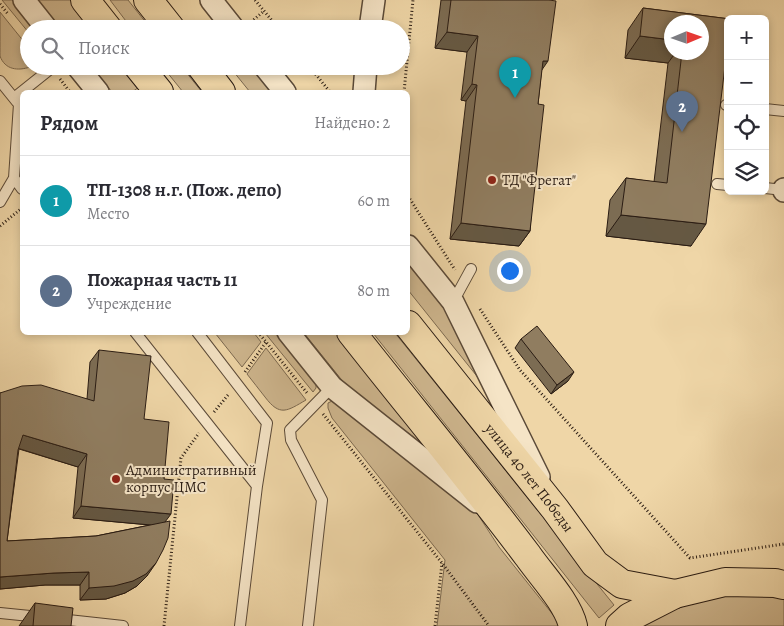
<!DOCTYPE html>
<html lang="ru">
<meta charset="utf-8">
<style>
body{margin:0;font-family:Alegreya,serif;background:#f2f2f3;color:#2b2b33}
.controls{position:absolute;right:15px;top:15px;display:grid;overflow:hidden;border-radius:8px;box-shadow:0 2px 8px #0003}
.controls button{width:45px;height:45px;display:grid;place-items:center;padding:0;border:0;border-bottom:1px solid #e1e1e2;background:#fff;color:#2b2b33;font:25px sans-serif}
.compass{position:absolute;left:664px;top:15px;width:45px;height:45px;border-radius:50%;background:#fff;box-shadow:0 2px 8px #0003;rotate:88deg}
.you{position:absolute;left:509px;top:270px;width:18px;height:18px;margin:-12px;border:4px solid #fff;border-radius:50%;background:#1a73e8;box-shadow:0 0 0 8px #1a73e833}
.badge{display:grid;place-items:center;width:32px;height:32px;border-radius:50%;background:#db2777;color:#fff;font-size:16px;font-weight:700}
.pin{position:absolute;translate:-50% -41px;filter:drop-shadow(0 1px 2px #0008)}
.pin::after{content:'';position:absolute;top:26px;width:18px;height:15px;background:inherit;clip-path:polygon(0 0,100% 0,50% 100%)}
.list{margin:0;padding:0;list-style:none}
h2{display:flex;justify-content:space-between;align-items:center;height:65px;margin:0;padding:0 20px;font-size:21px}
h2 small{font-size:16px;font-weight:400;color:#7c7c81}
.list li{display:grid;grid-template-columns:32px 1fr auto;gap:15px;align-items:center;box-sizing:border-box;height:90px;padding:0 20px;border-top:1px solid #e1e1e2}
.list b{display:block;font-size:19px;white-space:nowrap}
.list p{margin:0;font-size:16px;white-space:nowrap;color:#7c7c81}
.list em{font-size:16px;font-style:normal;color:#7c7c81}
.icon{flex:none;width:28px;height:28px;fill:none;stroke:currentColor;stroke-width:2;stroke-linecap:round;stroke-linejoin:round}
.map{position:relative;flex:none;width:784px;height:626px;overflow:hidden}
.search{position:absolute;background:#fff;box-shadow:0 2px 8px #0003;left:20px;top:20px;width:390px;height:55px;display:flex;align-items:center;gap:12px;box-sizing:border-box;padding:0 18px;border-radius:28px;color:#7c7c81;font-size:19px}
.panel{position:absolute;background:#fff;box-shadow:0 2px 8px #0003;left:20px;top:90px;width:390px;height:245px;border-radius:8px}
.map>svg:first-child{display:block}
</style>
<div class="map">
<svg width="784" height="626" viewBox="0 0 784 626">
<rect width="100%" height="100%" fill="#efd6a7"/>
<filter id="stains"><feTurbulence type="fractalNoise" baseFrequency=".004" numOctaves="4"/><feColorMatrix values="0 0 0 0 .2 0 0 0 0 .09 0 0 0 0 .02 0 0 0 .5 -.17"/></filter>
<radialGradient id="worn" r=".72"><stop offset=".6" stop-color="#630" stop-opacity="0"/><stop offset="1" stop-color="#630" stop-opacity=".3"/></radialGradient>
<path fill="#ceb68e" stroke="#7c6950" d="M2,0H15L38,29H29V33Z
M38,0H74L97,29H61Z
M110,0H128L151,29H132Z
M0,12L29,48L30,67C18,71 5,70 0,56C0,49 0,21 0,12Z
M91,66H127L142,85L132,92H112Z
M162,66H181L202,92H183Z
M229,66H259L280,92H250Z
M408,251L442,294L496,400L408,290Z
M215,333H254L261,342L242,367Z
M265,333H279L316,384V388L313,392Z
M304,333H339L435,453L349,389Z
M373,333H395L614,605L599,618Z
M266,348L306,400C287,411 280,417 265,397C259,389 253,382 247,374Z
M332,401L471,504L499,547L562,626H437L445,560L332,418L328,408V403Z
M734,590L784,596V626H631L677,601Z"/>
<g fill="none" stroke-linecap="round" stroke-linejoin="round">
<g stroke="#5b4a38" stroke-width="12">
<path id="lane" d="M0,81L17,102
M14,98L54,66
M726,105H728
M765,109L784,111
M14,178L19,104
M717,184L728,185
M765,188L784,190
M0,202L14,178L22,189
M453,302L471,269
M135,332L257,486
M197,332L267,423L257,486L240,626
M0,613L40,617
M59,619L123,626
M308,626L322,500L291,440L290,430L332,387"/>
</g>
<g stroke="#5b4a38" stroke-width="24">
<path id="street" d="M24,0L47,29
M211,0L234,29
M370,29L374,0
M77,66L98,92
M264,66L285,92
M364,92L366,66
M784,189V191
M408,246L453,302L539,477
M288,332L332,387L477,502"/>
</g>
<g stroke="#2a1c13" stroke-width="30">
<g id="primary">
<path d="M85,0L108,29"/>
<path d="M148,0L171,29"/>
<path d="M138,66L159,92"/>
<path d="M201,66L221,92"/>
<path id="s1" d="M408,325L555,509L595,564L622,584L675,594"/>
<path d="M351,332C410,407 471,480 528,556C542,576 568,603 573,626"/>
<path d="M620,626L630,617L675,594L725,582L775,583L784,585"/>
</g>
</g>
<path stroke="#2a1c13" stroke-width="3" stroke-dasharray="1 2.5" stroke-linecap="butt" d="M255,0L279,29
M0,4L8,14
M251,22L264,11
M309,66L330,92
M60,79L70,92
M404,92L413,0
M408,196L455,270
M0,226L22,208
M480,309L520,370L690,558L784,544
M258,332L307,393
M245,372L266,342
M214,412L228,395
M323,414L442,563L489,626
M164,626L181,458L199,433
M435,626L442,563"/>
<use href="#lane" stroke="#f5e4c6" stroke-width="10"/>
<use href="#street" stroke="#f5e4c6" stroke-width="21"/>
<use href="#primary" stroke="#efd6a7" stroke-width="28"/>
</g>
<path fill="#7c6c53" stroke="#2a1c13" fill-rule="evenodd" d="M441,0H549L538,104L530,231L519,246L450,239L466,101L461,100L467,52L435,48Z
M643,8L730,19L691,246L606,236L610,200L626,178L654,182L668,63L625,58L628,30ZM672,22L702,52H672Z
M521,339L568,381L551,394L515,348Z
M99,350L144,419L164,479V522L147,576L137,586L125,593L106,599L80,600V585H45L0,589V393L87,399L90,362ZM19,449L78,467L73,518L150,525L96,536L7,541Z
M35,603L71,626H19Z"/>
<path fill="#655843" stroke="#2a1c13" d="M447,32L478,36L467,52L435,48Z
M640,36L672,40V52H676L668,63L625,58Z
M543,61H548L537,77Z
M472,84L477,85L466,101L461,100Z
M621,215L706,224L691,246L606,236Z
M461,223L530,231L519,246L450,239Z
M574,372L568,381L551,394L557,385Z
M23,435L87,454L78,467L14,447Z
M81,506L171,514L162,526L73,518Z
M156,563L147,576L137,586L125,593L106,599L80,600L89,588Z
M89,572L80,585H45L0,589V577L54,573Z"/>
<path fill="#907d60" stroke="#2a1c13" d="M451,0H549L556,1L548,61H543L538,104L544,105L530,231L461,223L477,85L472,84L478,36L447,32Z
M643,8L730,19H728V41L706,224L621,215L626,178L667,183L682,52H702V22H672V40L640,36Z
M537,326L574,372L557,385L521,339Z
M99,350L151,356L144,419L169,422L164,479L174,480L171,514L81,506L87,454L23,435L18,450L7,541L96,536L170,521L168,538L163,550L156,563L146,574L133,581L114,586L89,588V572L54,573L0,577V393L22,386L41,385L94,401Z
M35,603L73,608L71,626H33Z"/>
<g fill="#8f2418" stroke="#f5e4c6" stroke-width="2">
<circle cx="492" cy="180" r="5"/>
<circle cx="116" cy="479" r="5"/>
</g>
<g text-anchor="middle" stroke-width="4" stroke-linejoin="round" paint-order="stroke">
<g font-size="15" fill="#2a1c13" stroke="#f5e4c6" text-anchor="start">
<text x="502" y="185">ТД "Фрегат"</text>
<text x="126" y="475">Административный<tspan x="126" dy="17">корпус ЦМС</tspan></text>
</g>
<g font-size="15" fill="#2a1c13" stroke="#f5e4c6">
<text dy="5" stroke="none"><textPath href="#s1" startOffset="195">улица 40 лет Победы</textPath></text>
</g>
</g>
<rect width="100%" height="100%" filter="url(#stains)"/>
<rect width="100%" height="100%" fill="url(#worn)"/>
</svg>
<div class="controls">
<button>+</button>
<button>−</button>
<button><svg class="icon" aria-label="locate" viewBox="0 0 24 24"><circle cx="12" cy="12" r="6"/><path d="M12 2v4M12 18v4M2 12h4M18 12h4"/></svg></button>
<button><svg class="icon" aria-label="layers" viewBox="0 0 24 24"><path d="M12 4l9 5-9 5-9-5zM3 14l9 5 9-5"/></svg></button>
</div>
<svg class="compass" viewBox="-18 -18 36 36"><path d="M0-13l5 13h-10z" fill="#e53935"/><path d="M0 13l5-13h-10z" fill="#7c7c81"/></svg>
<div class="you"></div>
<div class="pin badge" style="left:515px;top:98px;background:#0f9aa8">1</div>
<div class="pin badge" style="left:682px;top:132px;background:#5c6f8a">2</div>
<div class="search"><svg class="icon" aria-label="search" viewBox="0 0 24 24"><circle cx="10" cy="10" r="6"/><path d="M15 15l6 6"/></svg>Поиск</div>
<section class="panel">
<h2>Рядом<small>Найдено: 2</small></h2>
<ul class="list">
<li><span class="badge" style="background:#0f9aa8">1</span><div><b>ТП-1308 н.г. (Пож. депо)</b><p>Место</p></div><em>60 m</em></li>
<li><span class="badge" style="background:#5c6f8a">2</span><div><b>Пожарная часть 11</b><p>Учреждение</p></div><em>80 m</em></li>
</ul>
</section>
</div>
